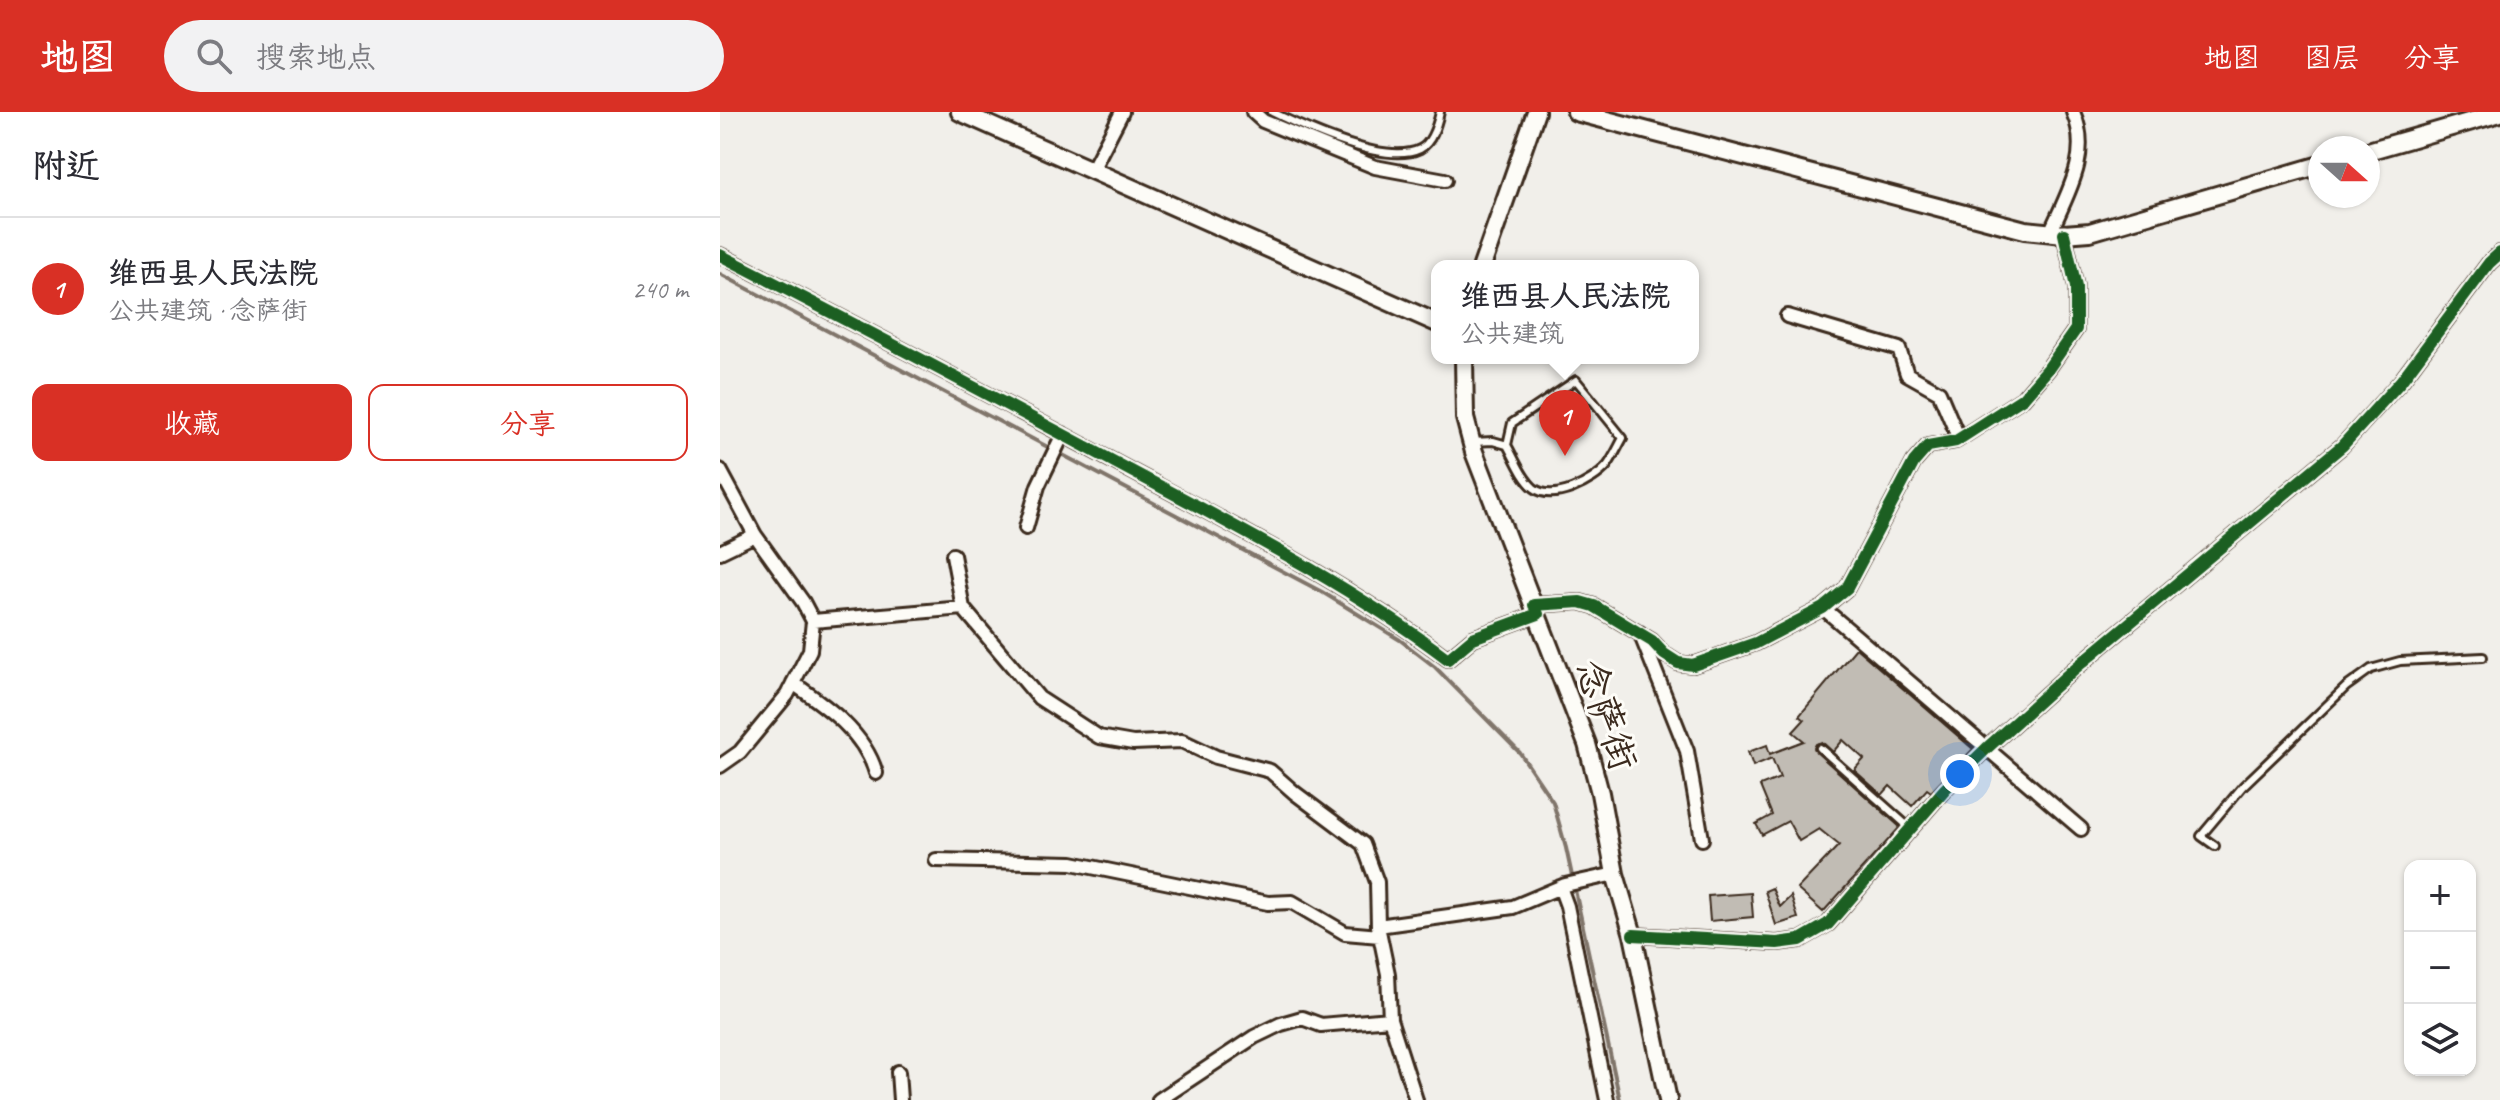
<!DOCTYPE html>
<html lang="zh">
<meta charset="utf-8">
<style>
body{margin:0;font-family:Caveat,"LXGW WenKai TC",sans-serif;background:#f2f2f3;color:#2b2b33}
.controls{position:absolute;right:24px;bottom:24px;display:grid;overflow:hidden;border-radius:16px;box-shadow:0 2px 6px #0004}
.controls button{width:72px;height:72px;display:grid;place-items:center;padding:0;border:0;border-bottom:2px solid #e1e1e2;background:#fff;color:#2b2b33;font:40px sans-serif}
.compass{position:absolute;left:1588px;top:24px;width:72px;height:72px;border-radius:50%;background:#fff;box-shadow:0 2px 6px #0004;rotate:111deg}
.you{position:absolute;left:1240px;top:662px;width:28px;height:28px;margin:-20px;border:6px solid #fff;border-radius:50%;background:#1a73e8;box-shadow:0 0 0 12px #1a73e833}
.badge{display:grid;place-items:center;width:52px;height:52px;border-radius:50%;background:#d93025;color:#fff;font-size:26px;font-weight:700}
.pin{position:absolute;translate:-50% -66px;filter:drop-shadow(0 2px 4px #0008)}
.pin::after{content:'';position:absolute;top:42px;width:28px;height:24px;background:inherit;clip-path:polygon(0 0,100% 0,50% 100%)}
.popup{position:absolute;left:711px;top:148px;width:268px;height:104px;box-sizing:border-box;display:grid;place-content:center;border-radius:16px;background:#fff;filter:drop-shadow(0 2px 6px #0005);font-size:26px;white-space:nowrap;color:#7c7c81}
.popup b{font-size:30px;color:#2b2b33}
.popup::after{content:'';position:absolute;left:50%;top:100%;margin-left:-16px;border:16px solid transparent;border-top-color:#fff}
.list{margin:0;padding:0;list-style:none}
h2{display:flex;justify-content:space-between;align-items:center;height:104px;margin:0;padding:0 32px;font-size:34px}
h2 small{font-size:26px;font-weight:400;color:#7c7c81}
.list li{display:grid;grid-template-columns:52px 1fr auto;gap:24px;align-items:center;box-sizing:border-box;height:144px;padding:0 32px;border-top:2px solid #e1e1e2}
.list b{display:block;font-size:30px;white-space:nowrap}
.list p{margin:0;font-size:26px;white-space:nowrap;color:#7c7c81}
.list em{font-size:26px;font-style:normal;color:#7c7c81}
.actions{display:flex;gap:16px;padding:24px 32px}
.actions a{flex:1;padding:18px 0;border:2px solid #d93025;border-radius:16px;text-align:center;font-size:28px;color:#d93025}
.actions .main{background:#d93025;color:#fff}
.icon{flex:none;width:44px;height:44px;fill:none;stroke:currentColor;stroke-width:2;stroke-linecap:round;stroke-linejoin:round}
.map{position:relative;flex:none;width:1780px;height:988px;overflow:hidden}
header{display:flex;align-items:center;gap:48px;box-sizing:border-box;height:112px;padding:0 40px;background:#d93025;color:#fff}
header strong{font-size:38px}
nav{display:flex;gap:44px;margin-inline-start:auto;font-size:28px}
.search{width:560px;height:72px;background:#f2f2f3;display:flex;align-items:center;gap:20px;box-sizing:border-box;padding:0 28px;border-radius:44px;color:#7c7c81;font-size:30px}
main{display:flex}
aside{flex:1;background:#fff}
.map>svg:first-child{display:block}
</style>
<header>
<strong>地图</strong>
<div class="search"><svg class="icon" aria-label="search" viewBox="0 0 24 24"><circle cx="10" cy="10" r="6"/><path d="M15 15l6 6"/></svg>搜索地点</div>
<nav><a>地图</a><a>图层</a><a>分享</a></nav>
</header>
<main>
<aside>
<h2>附近<small></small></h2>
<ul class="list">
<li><span class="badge">1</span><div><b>维西县人民法院</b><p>公共建筑 · 念萨街</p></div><em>240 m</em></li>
</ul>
<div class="actions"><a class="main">收藏</a><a>分享</a></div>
</aside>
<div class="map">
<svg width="1780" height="988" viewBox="0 0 1780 988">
<rect width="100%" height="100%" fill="#f1efea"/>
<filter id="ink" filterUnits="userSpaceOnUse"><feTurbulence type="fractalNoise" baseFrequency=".0125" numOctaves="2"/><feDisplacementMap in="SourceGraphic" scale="16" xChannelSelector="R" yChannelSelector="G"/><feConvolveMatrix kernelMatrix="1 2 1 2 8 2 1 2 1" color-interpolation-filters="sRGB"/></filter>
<g filter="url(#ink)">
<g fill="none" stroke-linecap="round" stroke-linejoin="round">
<path stroke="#80746b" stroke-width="4" d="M0,162L602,480L680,528L715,555L800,641L833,690L846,736L900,988"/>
</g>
<path fill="#c1bcb4" stroke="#3b2a1e" stroke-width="2" d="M1136,536L1253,637L1211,680L1207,677L1192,694L1170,674L1162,683L1134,658L1144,647L1123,628L1113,640L1102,630L1096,632L1094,636L1096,640L1180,715L1103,800L1077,777L1119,733L1099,717L1079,729L1068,709L1042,723L1036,712L1052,703L1040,674L1060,666L1052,646L1033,654L1028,640L1047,633L1050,642L1084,629L1073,620L1084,608L1079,604Z
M1052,776L1060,795L1071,784L1078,806L1056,813L1045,779Z
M1031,781L1033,805L990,809L988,784Z"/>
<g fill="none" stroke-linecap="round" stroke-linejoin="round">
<g stroke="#3b2a1e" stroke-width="12">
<path id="service" d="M552,0C585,16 665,54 700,37C712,31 717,13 720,0
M753,330L773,329L787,333C795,347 802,366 814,376C833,391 873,370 887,354C893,346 898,335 903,326L856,268L792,311L787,333
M1100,636L1191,717
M1495,734L1481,724L1523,674L1626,575L1651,557L1680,549L1763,545"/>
</g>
<g stroke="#3b2a1e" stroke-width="18">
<path id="minor" d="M533,0L543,9L655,55L725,68
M372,58L402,0
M1330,121C1347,82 1372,43 1353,0
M0,143C139,214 277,287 415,361C522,418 631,474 728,547L753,526L818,502
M1067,204L1179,237L1187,262L1219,280L1239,327
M0,358L35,423L83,490L93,509L90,538L67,583L20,640L0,654
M306,416L318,374L343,322
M0,440L35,423
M233,443L243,496L319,586L379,625L413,631L462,629L496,645L550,659L575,681L643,732L657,770L658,814L668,862L670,907L696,988
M814,493L860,490L874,494L932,529L944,542L958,551L973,553L1036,531L1103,496L1127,476L1194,350L1208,334L1236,329L1303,286L1328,257L1356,217V175L1344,122
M1103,496L1361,717
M93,509L243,496
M920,521L967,639L982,727
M73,571C106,594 144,620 156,661
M216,748L352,751L548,791L572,790L625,821L660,824
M840,775L847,794L887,988
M658,814L793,795L845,773L895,762
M913,823L1057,831L1080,828L1108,812L1225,677L1267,636L1352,559L1622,334L1681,269L1769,151L1780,141
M178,960L180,988
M439,988L534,925L561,912L582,906L601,913L670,907"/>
</g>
<g stroke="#3b2a1e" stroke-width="22">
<path id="tertiary" d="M240,0L717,211
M856,0L1305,118L1344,122L1370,120L1600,53
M1648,39L1780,1
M762,154L816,0
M744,246L745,306L754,340L867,632L880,681L895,762L913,823L948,988"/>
</g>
<use href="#service" stroke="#fdfcf7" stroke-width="6"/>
<use href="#minor" stroke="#fdfcf7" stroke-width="12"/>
<use href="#tertiary" stroke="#fdfcf7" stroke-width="16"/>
<g stroke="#fdfcf7" stroke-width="17">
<path id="cycleway" d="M0,143C139,214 277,287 415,361C522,418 631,474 728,547L753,526L818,502
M814,493L860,490L874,494L932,529L944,542L958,551L973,553L1036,531L1103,496L1127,476L1194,350L1208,334L1236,329L1303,286L1328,257L1356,217V175L1344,122
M913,823L1057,831L1080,828L1108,812L1225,677L1267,636L1352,559L1622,334L1681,269L1769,151L1780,141"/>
</g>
<use href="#cycleway" stroke="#1b5e20" stroke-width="12"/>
</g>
</g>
<g text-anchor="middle" stroke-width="6" stroke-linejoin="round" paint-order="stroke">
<g font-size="38" fill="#3b2a1e" stroke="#fdfcf7">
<text transform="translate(887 603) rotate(71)" y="13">念萨街</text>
</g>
</g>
</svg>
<div class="controls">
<button>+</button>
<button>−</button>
<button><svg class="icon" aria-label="layers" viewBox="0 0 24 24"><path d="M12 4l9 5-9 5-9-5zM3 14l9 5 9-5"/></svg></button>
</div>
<svg class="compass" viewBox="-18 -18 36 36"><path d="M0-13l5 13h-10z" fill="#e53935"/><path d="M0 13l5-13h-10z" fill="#7c7c81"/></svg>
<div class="you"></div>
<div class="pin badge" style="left:845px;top:344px">1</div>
<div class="popup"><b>维西县人民法院</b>公共建筑</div>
</div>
</main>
